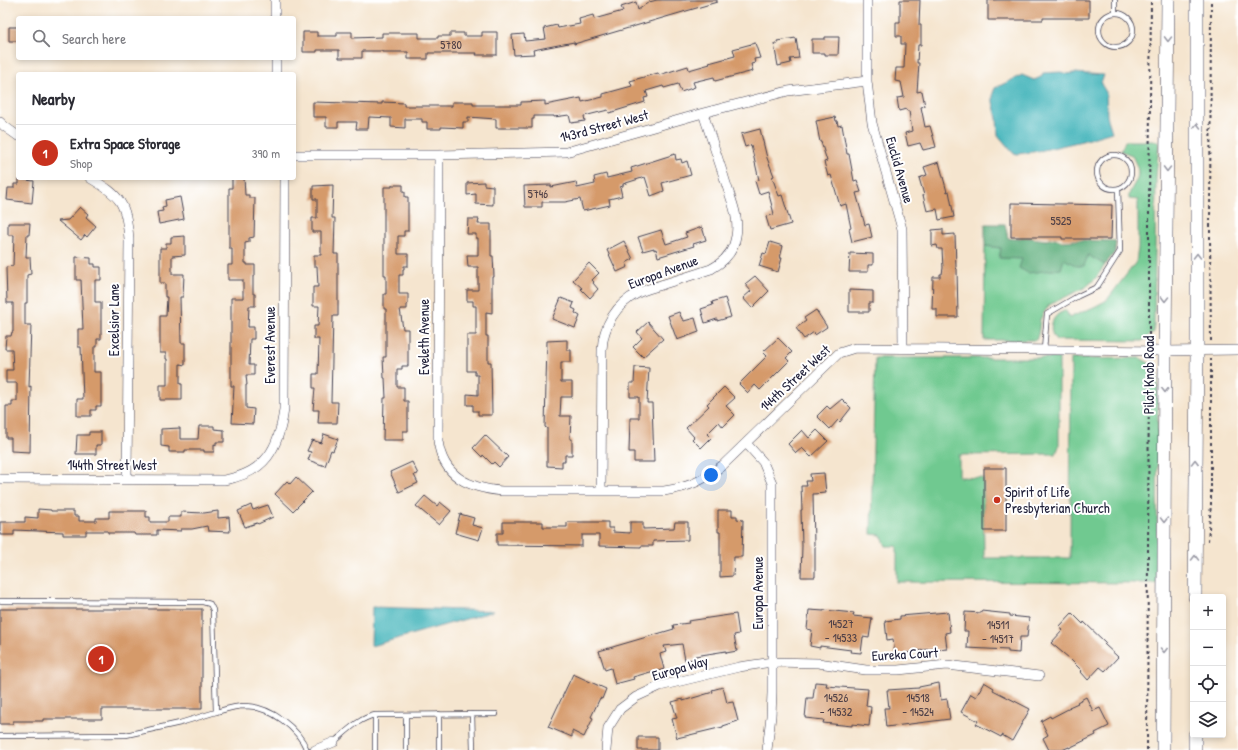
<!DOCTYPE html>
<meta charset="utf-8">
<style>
body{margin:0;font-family:"Patrick Hand",sans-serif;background:#f2f2f3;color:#2b2b33}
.controls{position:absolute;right:12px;bottom:12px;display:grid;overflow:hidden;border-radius:4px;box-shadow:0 2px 6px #0003}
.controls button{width:36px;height:36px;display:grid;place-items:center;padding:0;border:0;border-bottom:1px solid #e1e1e2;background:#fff;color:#2b2b33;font:20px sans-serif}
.you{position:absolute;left:711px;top:475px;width:14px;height:14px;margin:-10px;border:3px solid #fff;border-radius:50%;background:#1a73e8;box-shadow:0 0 0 6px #1a73e833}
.badge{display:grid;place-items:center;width:26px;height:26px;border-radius:50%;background:#c8321e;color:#fff;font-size:13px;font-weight:700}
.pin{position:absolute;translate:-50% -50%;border:2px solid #fff;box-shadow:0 1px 4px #0006}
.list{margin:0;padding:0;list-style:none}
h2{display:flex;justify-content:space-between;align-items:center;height:52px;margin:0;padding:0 16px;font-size:17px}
h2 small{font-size:13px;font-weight:400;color:#7c7c81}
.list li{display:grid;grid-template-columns:26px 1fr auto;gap:12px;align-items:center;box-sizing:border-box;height:56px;padding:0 16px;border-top:1px solid #e1e1e2}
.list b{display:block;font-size:15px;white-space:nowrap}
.list p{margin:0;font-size:13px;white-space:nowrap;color:#7c7c81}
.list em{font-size:13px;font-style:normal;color:#7c7c81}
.icon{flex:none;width:22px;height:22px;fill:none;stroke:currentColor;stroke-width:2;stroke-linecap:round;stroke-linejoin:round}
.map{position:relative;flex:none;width:1238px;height:750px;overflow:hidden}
.search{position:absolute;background:#fff;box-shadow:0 2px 6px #0003;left:16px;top:16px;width:280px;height:44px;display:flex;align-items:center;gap:10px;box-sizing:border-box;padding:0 14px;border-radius:4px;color:#7c7c81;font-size:15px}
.panel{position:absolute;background:#fff;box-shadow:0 2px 6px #0003;left:16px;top:72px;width:280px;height:108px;border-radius:4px}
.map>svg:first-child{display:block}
</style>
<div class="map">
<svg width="1238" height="750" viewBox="0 0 1238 750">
<rect width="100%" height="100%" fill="#fff"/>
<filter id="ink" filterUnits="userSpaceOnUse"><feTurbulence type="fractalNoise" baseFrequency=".025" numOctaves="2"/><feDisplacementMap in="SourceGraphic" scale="8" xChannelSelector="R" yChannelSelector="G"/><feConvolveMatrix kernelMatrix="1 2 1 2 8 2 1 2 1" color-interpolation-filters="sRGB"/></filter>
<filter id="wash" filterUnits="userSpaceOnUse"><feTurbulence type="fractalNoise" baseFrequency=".012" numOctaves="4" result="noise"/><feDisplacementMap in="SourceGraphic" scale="16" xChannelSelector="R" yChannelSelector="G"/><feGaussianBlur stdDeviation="0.9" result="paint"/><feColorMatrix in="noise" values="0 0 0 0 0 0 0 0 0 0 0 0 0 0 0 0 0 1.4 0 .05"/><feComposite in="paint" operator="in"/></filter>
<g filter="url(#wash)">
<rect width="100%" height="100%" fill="#f5e5cf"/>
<path fill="#70c990" stroke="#497666" d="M1125,141H1159L1156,178L1154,332L1142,341L1056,340C1050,333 1049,323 1057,315C1059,313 1063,312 1066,310L1069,318L1096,306L1107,300L1136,262L1138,248V200L1129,199C1128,189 1138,183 1138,173C1138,166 1134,161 1132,155L1121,151Z
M985,246L1001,248L1000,258H1064L1077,266L1088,255L1105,265L1095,279L1086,287L1049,305C1046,310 1042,315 1040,320C1039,327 1039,334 1036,340H984Z
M875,358H1059V446L1056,454L959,455V477L983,478L984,558H1070L1071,359L1140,358L1154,366L1158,376L1157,583L897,582V546H886L881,535L871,534Z"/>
<path fill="#5cad7a" stroke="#3f685a" d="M985,224H1005L1008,238L1015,239L1025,237L1046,240L1055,238L1062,241L1077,240L1116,241L1115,252L1105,265L1088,255L1084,266H1077L1064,259L1061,269L1028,273L1019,268L1022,259L999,258L1001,248L985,246Z"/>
<path fill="#46b6bc" stroke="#346c7c" d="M1061,72L1067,74L1074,73L1104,75L1101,84L1106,92L1107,116L1112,132L1082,141L1039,151L1018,154L1013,153L998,135L997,118L993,102V93L995,88L1022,75L1034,80L1041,77L1043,73Z
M372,607L494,611L371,646Z"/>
<g id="blocks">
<path fill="#d59a6b" d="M657,0H717V2L574,44V42L533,50L534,54L514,55L512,35L524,34L525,41L546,39L544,28L557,25L558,28L580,24L579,19L593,15L594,19L623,11L621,7L636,2L638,10L649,2Z
M900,0H920L919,25H921V45H918L917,63H919L917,92L922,91L925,106L921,107L925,127L930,126L936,147L923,150L920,143L908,146L905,133L912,131L909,111H907L906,109L899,111L897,98L904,97L901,82L895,81L896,68H904L905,44H901V36H896V22H900Z
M988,0H1089V18H1043V20H988Z
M9,27H18V41H9Z
M303,32H317V36H337V32H352V38L382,37V33H419V38H438V36H450V33H464V36H482V32H497V55H476L477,53H428V59H408V52H382V51H362V58H339V50H317V52H303Z
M825,37H839L838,55H825V53H812V39H825Z
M796,38L799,58L790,59L791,63L778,66L774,44H778L777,41Z
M755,43L760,58L754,59L755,63L751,64L753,71L715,81L714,77L693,82L695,87L681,92L678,84L664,88L663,86L646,91L648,97L644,98L645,102L609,113L608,110L584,116L585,121L571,123L569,115L554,117V116H534V119H532V128H496V119L468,117V122H463V128L441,127V129H427V122H422V119H405V128L391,127V118L369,117L368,129H356L357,122H338V127H326V117H313V102L382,104V102L404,103V106H452V102H473V105H521V102L545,101V105L581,98L582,102L603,97V94L632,86L630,81L658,73L659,75L688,66L689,70L710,64L709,63L735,56L733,49Z
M835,117L836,121H837L838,126L842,125L847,154H849L854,181L857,180L861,192L856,193L865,225L869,224L872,237L852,242L849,229L851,228L846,204L840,206L831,175L828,176L824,162L827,161L821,142H820L816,121Z
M760,129L767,158L774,176L772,177L779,196L782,195L791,224L770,230L766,217L774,214L768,191L759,194L755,181L759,180L751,145L745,147L741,134Z
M675,154L676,160L681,159L682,163L687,161L691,175L662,183L664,191L651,196L645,177L623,184V186L620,187L622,196L609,199L610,205L583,211L580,199L565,202H542V207H525L524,186L551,185V187L576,182L577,188L595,184L594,177L606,174L607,178L632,172L631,168Z
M939,162L947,192L949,191L954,217L939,220L937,209L927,211L923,195H924L919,178L927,175L924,167Z
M232,178H244L245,195H249V198H255L254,237L249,238V242L245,243V263H247V265H255V276H253V294H255V306H249L248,327H254V339H250L249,365H254V375H246L247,385H246V408L254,409L253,424L232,423L234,386H231V298H243V280H228V265H232V248H229V188H232Z
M19,179L34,181L32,203L7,200L8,188H14V184H19Z
M484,182V185L493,186V205L476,204V194L467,195V183Z
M333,185L332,218H335L334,254H338V316H333L331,402H338L337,423H318L319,410H313L315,388H313V374H318L319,339H314V326H318L319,306H313V287H318L317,266H314V255H321V232H312V218H317V199H313V186Z
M392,185H403V192H405V197H408V231H404V236H398V254H408V266H404V269H403V275H399V294H408V304H407V309H400L403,329H408V366H402V369H397V387H404V401H408V431H403V440H383L384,398H386L385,378H384L383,357H386V309H384V294H386V275H384V187H392Z
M180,197L184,219L159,224L157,212L163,211L162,207L166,206L165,200Z
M1011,203L1112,205L1111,239H1062V237H1011Z
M80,207L88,214L86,217L96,226L87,237L85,235L81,240L58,221L68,220Z
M468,219H479L478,224H491V256H493L494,277H492V313L486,312V336H488V362H491L492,415H478V411H473V405H467V394L478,395V375H475V371H467V335H476V306H473V301H467V290H478V267H468L467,255H478V238H476V234H467Z
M8,223H30L29,235H27L26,257H30L31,274L27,275V303H25V325H31L29,387L31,386L30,452L11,451V438H6V406H12V401H17V383H6V370H13L12,349H5L6,336H11L12,332H13V303H7L6,267L13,266L14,235H8Z
M702,227L706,240L693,244L694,246L658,257L656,249L654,250V248L643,251L638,237L661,230L666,244L687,237L685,233Z
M943,229V235L955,234L956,268L957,269L958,317H937V309H932L933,277H940V274H942L943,268L942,249H938L937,245L932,246V230Z
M185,236V255L172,256V274H184L183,297H180L181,343H185V365L180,364V384H182V400H160V385H167V359H166V353H160V316H166L167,297H165V283H160V248H166V243H171V237Z
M624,241L633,259L626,263L628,267L617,272L607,250Z
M770,242L783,246L780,258H782L778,272L759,266L763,253L766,254Z
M850,253L873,254V265H868V272H849Z
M76,257L91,258V264H95V267H101V280H95V302H101V339H97V347H94V372H101V406H96V410H91V416H77V399H83L81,347H78V329H83L81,280H76Z
M589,263L599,273L592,280L594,282L593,283L598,289L590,298L581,289L582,288L573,280Z
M755,276L769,291L752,308L743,298L751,291L745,284Z
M849,290L873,291V303H869V312H849Z
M561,298L574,303L572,308L576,310L575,313L580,316L575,328L552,319Z
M725,298L731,317L717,321V319L705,323L701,309L713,305L712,302Z
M816,310L827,327L815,335L814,332L804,339L796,328L806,321L804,318Z
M679,312L682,319H683L684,321L695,318L699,332L677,340L668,316Z
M648,322L663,339L643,357L633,347L642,338L637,332Z
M778,338L792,352L786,358L789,361L760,390L755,385L748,393L739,384L767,356L763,352Z
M567,340V350H571V362H561V382H572V397H561L560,416H571L570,439H572V455H565V461H562V467L547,466V428H546L545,427L547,341Z
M635,367L649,368L647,403H652L654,462H634V452H629L630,418H639V397H630V383H634Z
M724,387L735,398L726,406L735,415L723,427L719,422L707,434L711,438L701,448L692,439L694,437L686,428L709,406L707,404Z
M842,399L851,408L840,422L838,420L830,429L817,416L827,406L830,409Z
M199,426H214V429L224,430V442H216V445L214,444V452H204V450H185V452H169V447L161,446V429L180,428V439H198Z
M802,430L809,438L817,430L828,441L811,457L802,448L796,453L788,444Z
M89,432H101V445H96V454H76L77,435H89Z
M324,434L338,439L333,451L331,450L325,466L308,460L311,452L307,451L312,440L321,443Z
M485,435L508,457L499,467L494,462L492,464L483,455L482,457L473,448Z
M412,462L418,474L414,475L418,483L399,492L390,472Z
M984,468H1006V531H984Z
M824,473L826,493L813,494L814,546H815V577H801L802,546L801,510H802L801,486H807L806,481H811L810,474Z
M296,477L312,492L293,511L275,494L287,481L290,484Z
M425,496L437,506L440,502L451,511L439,525L416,506Z
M251,505L253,510L268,505L273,517L258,524L257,523L245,527L238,511Z
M38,509L51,510V511H74V516H79V521H96V518H109V511H146V517H150V522H168V517H181V512L204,513L218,511V518L229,517L230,532L208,531L207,526L192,529H181V531L157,530V535H135L134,533H108V531H86V535H63V532L14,530V535H0V522H25V517L38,518Z
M718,510H732V516H737V519L743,520L742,557H734L733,576L720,577V532H718Z
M460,514L474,518L472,525L483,528L479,540L455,533Z
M503,522H543V527H567V522H608V528H613V532L630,533V522H643V529L674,528L675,522H688V540L653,541V546H641V547L599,546V535H582V546L497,545V533H503Z
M0,609H202V709H102V719H43V721H13V724H0Z
M809,610L824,611V610L854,613L853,616L872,618L869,638L863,637L861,653L850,652L851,650L820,646V648L810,646L812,630L807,629Z
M981,611L1010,614V616L1029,618L1027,637H1020L1019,653L1008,652V650L967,648L968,631H964L965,612L981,613Z
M948,612L950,632L945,633L947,649L936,650V648L906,653V654L895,655L893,639L887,640L885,621L900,619V616Z
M1072,613L1083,624L1084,622L1106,643L1104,644L1118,657L1105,671L1100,667L1088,680L1081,672L1082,671L1069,658L1051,643L1063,630L1059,627Z
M736,614L739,634L734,635L737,651L726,653V651L695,656V659L685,660L682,644L664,646L666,652L660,654L664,669L655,672L654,671L633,677L634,679L615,684L611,668L605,670L599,651L674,629L673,625L689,623L688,621Z
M573,674L606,689L602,699L600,698L591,717L593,718L584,737L572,731V737L548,727Z
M815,682L827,683L826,686L868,689L866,706L871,707L869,726L852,724V726L823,723L824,720L805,718L807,698H813Z
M984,682L994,688L993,690L1030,709L1012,741L1002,735L1001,737L976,724L978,721L961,712L971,694L976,697Z
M939,683L941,700L947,699L950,719L886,727L884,708H889L887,690L919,688V687Z
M723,687L727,703L733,702L738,721L723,726V727L677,738L672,719L677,718L672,702L683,699V701L713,692L712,690Z
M1086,697L1093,711L1100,708L1109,726L1095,733L1096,735L1069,748V747L1062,750H1049L1043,738L1048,735L1041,721L1050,716L1051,718L1070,708L1069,707L1078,703L1077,702Z
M638,737H658V750H638Z"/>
</g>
</g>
<g filter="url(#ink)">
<use href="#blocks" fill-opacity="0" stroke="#423f51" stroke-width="1"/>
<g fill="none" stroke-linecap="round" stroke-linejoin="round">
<g stroke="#423f51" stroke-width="6">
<path id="lane" d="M1115,13V0
M1099 30a17 17 0 1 1 34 0a17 17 0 1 1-34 0Z
M1097 172a17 17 0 1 1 34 0a17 17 0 1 1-34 0Z
M1044,350L1047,314L1078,296L1097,287L1120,251L1118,189
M0,601L203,602L210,604L213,610L216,712L180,723L126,735L0,736
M216,712C226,709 235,706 246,706C271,707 298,728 307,750
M472,714L473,750
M375,715V750
M406,715V750
M334,742C346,732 359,718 375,715L496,714
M439,750V714"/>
</g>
<g stroke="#423f51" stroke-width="10">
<path id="street" d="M275,0V18
M867,0V81L872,123L902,229L903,348
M276,58V74
M0,122L4,126L18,136
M294,155H439L566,152L703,113L788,91L867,81
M439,155L438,441C443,477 469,488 502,491H664C690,487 702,481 723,465L839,353L855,348L1165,351L1238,350
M90,178C121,196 126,203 129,239L127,479
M746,443L763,462L772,483V693L771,716L767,750
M0,479L224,480C265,473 279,449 284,409L285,178
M601,490L602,350C603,326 616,304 638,293C646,289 656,287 664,284C680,279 696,274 711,269C724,262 734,251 736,236C740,216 729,195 724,177C717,156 710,134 703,113
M315,750L334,742
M606,750L608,728L620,709L636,697L660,686L739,667L772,662L818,663L866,670H898L947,665L1039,676"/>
</g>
<g stroke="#423f51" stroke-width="14">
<path id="secondary" d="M1195,597L1197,351V0
M1195,735V750
M1163,750L1165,351L1168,0"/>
</g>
<path stroke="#423f51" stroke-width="2" stroke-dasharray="3 3" stroke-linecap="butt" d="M1149,341V205L1151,0
M1211,341L1210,235L1211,0
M1208,541L1211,504V359
M1147,750L1149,359"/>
<use href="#lane" stroke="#fff" stroke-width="4.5"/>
<use href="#street" stroke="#fff" stroke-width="9"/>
<use href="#secondary" stroke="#fff" stroke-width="13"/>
</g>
<defs><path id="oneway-chevron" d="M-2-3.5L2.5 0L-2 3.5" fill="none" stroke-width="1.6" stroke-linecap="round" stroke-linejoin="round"/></defs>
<g stroke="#9c9ca7">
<use href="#oneway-chevron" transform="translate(1168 39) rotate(91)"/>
<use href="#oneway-chevron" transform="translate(1197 126) rotate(-90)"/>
<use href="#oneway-chevron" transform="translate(1167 169) rotate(91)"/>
<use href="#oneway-chevron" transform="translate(1197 256) rotate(-90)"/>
<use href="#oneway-chevron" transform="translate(1165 299) rotate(91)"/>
<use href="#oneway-chevron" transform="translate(1165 390) rotate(90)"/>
<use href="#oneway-chevron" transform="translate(1195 462) rotate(-89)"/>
<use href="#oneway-chevron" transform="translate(1164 520) rotate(90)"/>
<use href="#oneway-chevron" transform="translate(1195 558) rotate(-90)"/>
<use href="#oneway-chevron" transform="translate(1164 650) rotate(90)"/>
</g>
</g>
<circle fill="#c8321e" stroke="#fff" stroke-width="1.5" cx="997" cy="500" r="4"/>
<g text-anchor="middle" stroke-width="4" stroke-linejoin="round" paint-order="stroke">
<g font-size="12" fill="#4f4047">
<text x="451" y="49">5780</text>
<text x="538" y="198">5746</text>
<text x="1061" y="225">5525</text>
<text x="841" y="628">14527<tspan x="841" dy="14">- 14533</tspan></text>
<text x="998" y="629">14511<tspan x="998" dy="14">- 14517</tspan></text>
<text x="836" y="702">14526<tspan x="836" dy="14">- 14532</tspan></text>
<text x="918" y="702">14518<tspan x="918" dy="14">- 14524</tspan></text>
</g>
<g font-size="14" fill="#22223b" stroke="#fff">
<text transform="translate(604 126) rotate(-15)" y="5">143rd Street West</text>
<text transform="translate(900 170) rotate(74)" y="5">Euclid Avenue</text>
<text transform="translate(663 272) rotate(-20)" y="5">Europa Avenue</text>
<text transform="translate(114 320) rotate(-90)" y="5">Excelsior Lane</text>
<text transform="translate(424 337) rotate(-90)" y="5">Eveleth Avenue</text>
<text transform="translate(270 345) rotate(-90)" y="5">Everest Avenue</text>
<text transform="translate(1149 375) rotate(-90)" y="5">Pilot Knob Road</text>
<text transform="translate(795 378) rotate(-43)" y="5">144th Street West</text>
<text x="112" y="470">144th Street West</text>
<text transform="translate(758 593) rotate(-90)" y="5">Europa Avenue</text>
<text transform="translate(905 654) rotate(-3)" y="5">Eureka Court</text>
<text transform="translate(680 668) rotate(-16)" y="5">Europa Way</text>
</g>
<g font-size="14" fill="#22223b" stroke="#fff" text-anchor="start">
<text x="1005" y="497">Spirit of Life<tspan x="1005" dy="16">Presbyterian Church</tspan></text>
</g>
</g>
</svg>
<div class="controls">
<button>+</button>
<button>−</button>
<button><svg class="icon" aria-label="locate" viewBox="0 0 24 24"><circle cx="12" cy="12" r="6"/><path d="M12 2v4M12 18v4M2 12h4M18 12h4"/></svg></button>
<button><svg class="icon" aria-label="layers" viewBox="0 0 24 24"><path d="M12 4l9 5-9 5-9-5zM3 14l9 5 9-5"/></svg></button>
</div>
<div class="you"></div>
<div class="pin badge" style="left:101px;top:659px">1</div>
<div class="search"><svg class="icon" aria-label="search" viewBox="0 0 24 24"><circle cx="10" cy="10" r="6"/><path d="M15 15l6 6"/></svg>Search here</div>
<section class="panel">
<h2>Nearby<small></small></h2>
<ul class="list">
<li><span class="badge">1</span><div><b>Extra Space Storage</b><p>Shop</p></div><em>390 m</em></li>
</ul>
</section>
</div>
